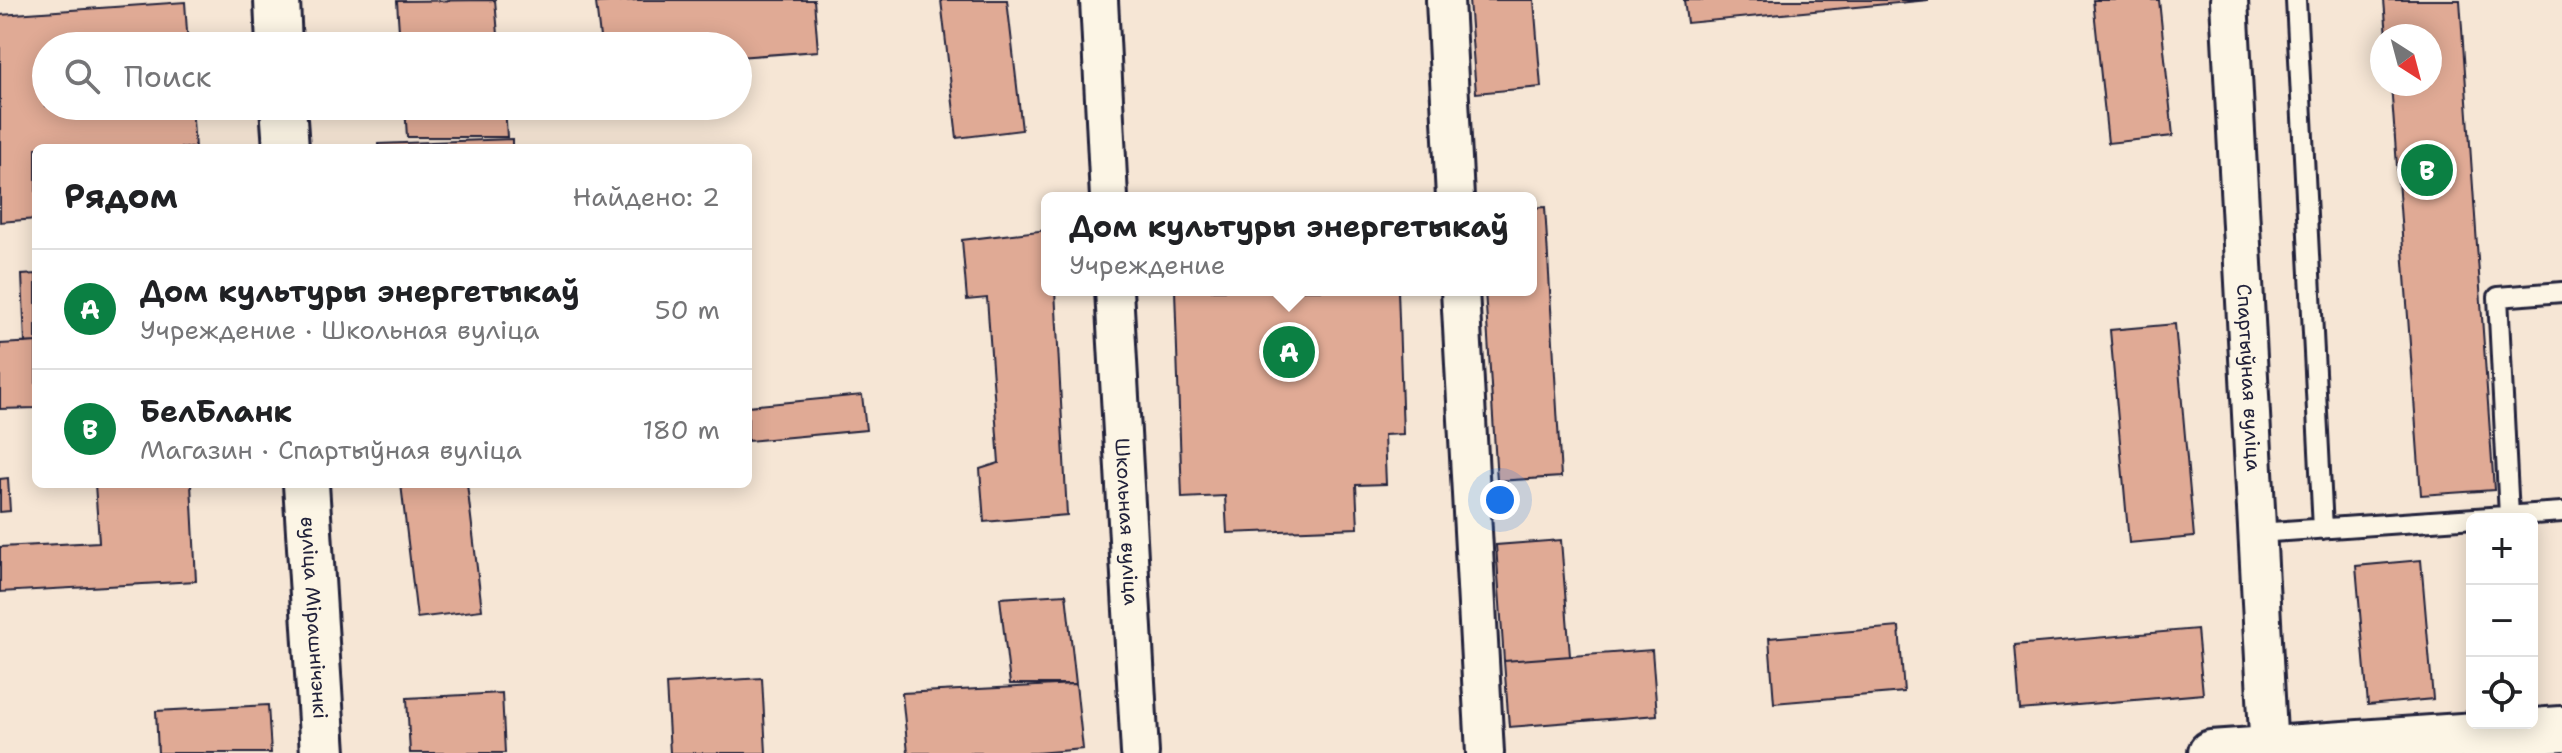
<!DOCTYPE html>
<html lang="ru">
<meta charset="utf-8">
<style>
body{margin:0;font-family:"Shantell Sans",sans-serif;background:#f6f6f6;color:#202124}
.controls{position:absolute;right:24px;bottom:24px;display:grid;overflow:hidden;border-radius:12px;box-shadow:0 4px 20px #0003}
.controls button{width:72px;height:72px;display:grid;place-items:center;padding:0;border:0;border-bottom:2px solid #e0e0e0;background:#fff;color:#202124;font:40px sans-serif}
.compass{position:absolute;left:2370px;top:24px;width:72px;height:72px;border-radius:50%;background:#fff;box-shadow:0 4px 20px #0003;rotate:144deg}
.you{position:absolute;left:1500px;top:500px;width:28px;height:28px;margin:-20px;border:6px solid #fff;border-radius:50%;background:#1a73e8;box-shadow:0 0 0 12px #1a73e833}
.badge{display:grid;place-items:center;width:52px;height:52px;border-radius:50%;background:#0b8043;color:#fff;font-size:26px;font-weight:700}
.pin{position:absolute;translate:-50% -50%;border:4px solid #fff;box-shadow:0 2px 8px #0006}
.popup{position:absolute;left:1041px;top:192px;width:496px;height:104px;box-sizing:border-box;display:grid;place-content:center;border-radius:12px;background:#fff;filter:drop-shadow(0 2px 6px #0005);font-size:26px;white-space:nowrap;color:#757577}
.popup b{font-size:30px;color:#202124}
.popup::after{content:'';position:absolute;left:50%;top:100%;margin-left:-16px;border:16px solid transparent;border-top-color:#fff}
.list{margin:0;padding:0;list-style:none}
h2{display:flex;justify-content:space-between;align-items:center;height:104px;margin:0;padding:0 32px;font-size:34px}
h2 small{font-size:26px;font-weight:400;color:#757577}
.list li{display:grid;grid-template-columns:52px 1fr auto;gap:24px;align-items:center;box-sizing:border-box;height:120px;padding:0 32px;border-top:2px solid #e0e0e0}
.list b{display:block;font-size:30px;white-space:nowrap}
.list p{margin:0;font-size:26px;white-space:nowrap;color:#757577}
.list em{font-size:26px;font-style:normal;color:#757577}
.icon{flex:none;width:44px;height:44px;fill:none;stroke:currentColor;stroke-width:2;stroke-linecap:round;stroke-linejoin:round}
.map{position:relative;flex:none;width:2562px;height:753px;overflow:hidden}
.search{position:absolute;background:#fff;box-shadow:0 4px 20px #0003;left:32px;top:32px;width:720px;height:88px;display:flex;align-items:center;gap:20px;box-sizing:border-box;padding:0 28px;border-radius:44px;color:#757577;font-size:30px}
.panel{position:absolute;background:#fff;box-shadow:0 4px 20px #0003;left:32px;top:144px;width:720px;height:344px;border-radius:12px}
.map>svg:first-child{display:block}
</style>
<div class="map">
<svg width="2562" height="753" viewBox="0 0 2562 753">
<rect width="100%" height="100%" fill="#f6e6d5"/>
<filter id="ink" filterUnits="userSpaceOnUse"><feTurbulence type="fractalNoise" baseFrequency=".0125" numOctaves="2"/><feDisplacementMap in="SourceGraphic" scale="16" xChannelSelector="R" yChannelSelector="G"/><feConvolveMatrix kernelMatrix="1 2 1 2 8 2 1 2 1" color-interpolation-filters="sRGB"/></filter>
<g filter="url(#ink)">
<path fill="#e0aa95" stroke="#22223b" stroke-width="2" d="M495,0L499,46H400L397,1Z
M636,0H814L818,51L738,57V46H601L596,3Z
M941,0H1007L1022,130L957,138Z
M1469,0H1534L1541,87L1476,93Z
M1684,0H1929L1687,23Z
M2093,0H2159L2173,136L2108,143Z
M2384,0H2460L2494,490L2421,495L2391,84H2430V36H2387Z
M185,2L188,46H46V106H192L195,148H36V219L0,222V15Z
M405,106H505L507,137H407Z
M512,139V148H378V144Z
M1545,207L1561,477L1497,481L1485,290H1531V208Z
M1047,230V290H1055L1067,515L984,522L980,469L999,463L987,298L967,300L962,240Z
M36,274V342L25,343L22,275Z
M1175,290H1398L1403,434L1384,435L1386,484L1356,485L1358,528L1227,533L1225,496L1182,498Z
M2175,324L2194,537L2129,543L2110,330Z
M36,342V408L0,409V344Z
M862,395L866,430L748,441V406Z
M8,478L10,511L0,512V479Z
M95,484H191L196,581L0,592V547L99,542Z
M401,484H467L482,610L417,618Z
M1561,540L1570,656L1504,661L1496,545Z
M2421,560L2433,699L2368,705L2356,566Z
M1066,594L1076,684H1010L1000,598Z
M1899,627L1904,692L1774,703L1769,638Z
M2197,629L2203,694L2020,710L2015,645Z
M1652,650L1657,715L1509,727L1504,661Z
M762,678L766,753H670L666,684Z
M1076,684L1083,749L1036,753H908L902,693Z
M502,693L505,753H410L407,698Z
M268,705L271,753H158L156,711Z"/>
<g fill="none" stroke-linecap="round" stroke-linejoin="round">
<g stroke="#22223b" stroke-width="24">
<path id="lane" d="M2296,0L2323,529
M2509,516L2498,297L2562,292
M2257,533L2562,512"/>
</g>
<g stroke="#22223b" stroke-width="42">
<g id="street">
<path d="M1099,0L1109,198"/>
<path d="M1445,0L1455,198"/>
<path id="s1" d="M2229,0L2269,753"/>
<path id="s2" d="M1114,290L1140,753"/>
<path d="M1460,290L1485,753"/>
</g>
</g>
<g stroke="#22223b" stroke-width="50">
<g id="secondary">
<path d="M277,0L279,46"/>
<path d="M283,106L286,148"/>
<path id="s3" d="M306,484L323,753"/>
<path d="M2211,753L2562,729"/>
</g>
</g>
<use href="#lane" stroke="#fcf5e5" stroke-width="18"/>
<use href="#street" stroke="#fcf5e5" stroke-width="36"/>
<use href="#secondary" stroke="#fcf5e5" stroke-width="44"/>
</g>
</g>
<g text-anchor="middle" stroke-width="6" stroke-linejoin="round" paint-order="stroke">
<g font-size="20" fill="#22223b" stroke="#fcf5e5">
<text dy="7" stroke="none"><textPath href="#s1" startOffset="378">Спартыўная вуліца</textPath></text>
<text dy="7" stroke="none"><textPath href="#s2" startOffset="232">Школьная вуліца</textPath></text>
<text dy="7" stroke="none"><textPath href="#s3" startOffset="134">вуліца Мірашнічэнкі</textPath></text>
</g>
</g>
</svg>
<div class="controls">
<button>+</button>
<button>−</button>
<button><svg class="icon" aria-label="locate" viewBox="0 0 24 24"><circle cx="12" cy="12" r="6"/><path d="M12 2v4M12 18v4M2 12h4M18 12h4"/></svg></button>
</div>
<svg class="compass" viewBox="-18 -18 36 36"><path d="M0-13l5 13h-10z" fill="#e53935"/><path d="M0 13l5-13h-10z" fill="#757577"/></svg>
<div class="you"></div>
<div class="pin badge" style="left:1289px;top:352px">A</div>
<div class="popup"><b>Дом культуры энергетыкаў</b>Учреждение</div>
<div class="pin badge" style="left:2427px;top:170px">B</div>
<div class="search"><svg class="icon" aria-label="search" viewBox="0 0 24 24"><circle cx="10" cy="10" r="6"/><path d="M15 15l6 6"/></svg>Поиск</div>
<section class="panel">
<h2>Рядом<small>Найдено: 2</small></h2>
<ul class="list">
<li><span class="badge">A</span><div><b>Дом культуры энергетыкаў</b><p>Учреждение · Школьная вуліца</p></div><em>50 m</em></li>
<li><span class="badge">B</span><div><b>БелБланк</b><p>Магазин · Спартыўная вуліца</p></div><em>180 m</em></li>
</ul>
</section>
</div>
